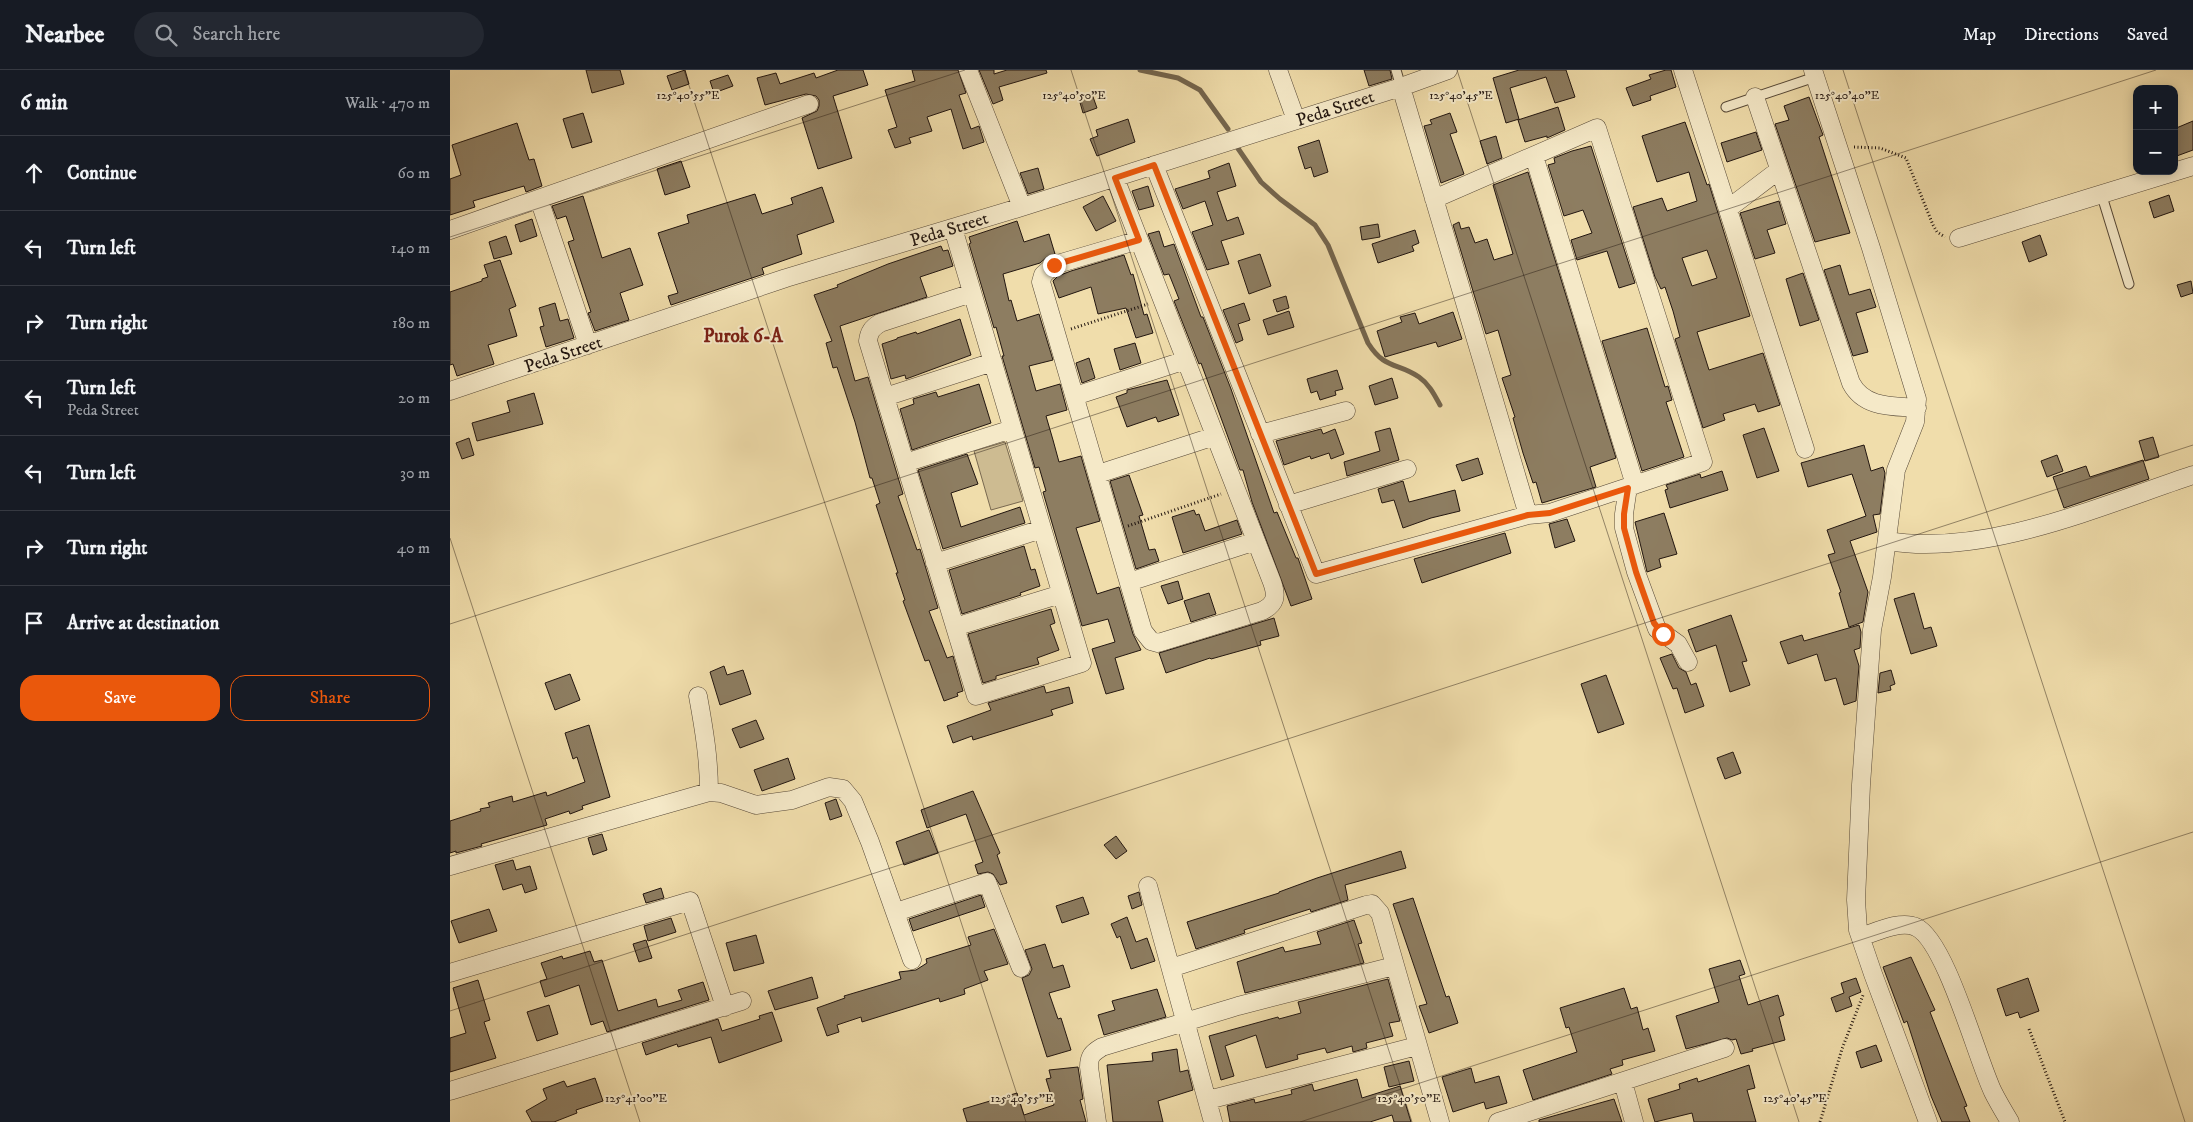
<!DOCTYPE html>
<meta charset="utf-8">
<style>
body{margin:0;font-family:"IM FELL DW Pica",serif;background:#242831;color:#f1f3f6}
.controls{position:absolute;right:15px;top:15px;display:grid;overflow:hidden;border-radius:10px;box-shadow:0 2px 12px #0003}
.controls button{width:45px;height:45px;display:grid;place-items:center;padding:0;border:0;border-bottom:1px solid #363941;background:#171b24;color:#f1f3f6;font:25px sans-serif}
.stop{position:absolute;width:15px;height:15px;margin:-11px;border:4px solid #ea580c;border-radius:50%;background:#fff}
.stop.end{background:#ea580c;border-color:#fff;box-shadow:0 1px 5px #0008}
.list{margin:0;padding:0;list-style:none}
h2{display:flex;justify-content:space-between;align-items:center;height:65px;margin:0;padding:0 20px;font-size:21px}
h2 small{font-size:16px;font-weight:400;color:#9ea1a6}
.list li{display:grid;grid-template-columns:32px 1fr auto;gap:15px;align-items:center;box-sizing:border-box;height:75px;padding:0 20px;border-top:1px solid #363941}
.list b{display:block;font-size:19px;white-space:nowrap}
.list p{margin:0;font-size:16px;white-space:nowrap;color:#9ea1a6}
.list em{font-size:16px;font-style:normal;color:#9ea1a6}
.actions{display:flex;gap:10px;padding:15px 20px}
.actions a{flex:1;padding:11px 0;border:1px solid #ea580c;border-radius:15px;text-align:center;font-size:18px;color:#ea580c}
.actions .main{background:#ea580c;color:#fff}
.icon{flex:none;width:28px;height:28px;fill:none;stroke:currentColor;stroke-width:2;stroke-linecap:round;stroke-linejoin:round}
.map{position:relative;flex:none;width:1743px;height:1052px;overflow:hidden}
header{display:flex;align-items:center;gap:30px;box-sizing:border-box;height:70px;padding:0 25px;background:#171b24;border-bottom:1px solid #363941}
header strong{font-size:24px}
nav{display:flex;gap:28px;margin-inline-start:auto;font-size:18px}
.search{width:350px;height:45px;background:#242831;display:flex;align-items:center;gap:12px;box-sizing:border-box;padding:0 18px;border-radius:28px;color:#9ea1a6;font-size:19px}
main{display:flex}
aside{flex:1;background:#171b24}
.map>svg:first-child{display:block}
</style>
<header>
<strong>Nearbee</strong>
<div class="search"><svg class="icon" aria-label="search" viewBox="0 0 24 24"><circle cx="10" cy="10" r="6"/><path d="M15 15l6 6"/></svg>Search here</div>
<nav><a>Map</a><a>Directions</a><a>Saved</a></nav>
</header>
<main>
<aside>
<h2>6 min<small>Walk · 470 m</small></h2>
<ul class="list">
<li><svg class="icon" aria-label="ahead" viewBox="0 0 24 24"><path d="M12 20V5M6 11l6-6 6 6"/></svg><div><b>Continue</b></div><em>60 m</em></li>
<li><svg class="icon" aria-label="left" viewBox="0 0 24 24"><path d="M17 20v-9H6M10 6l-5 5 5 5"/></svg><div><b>Turn left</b></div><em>140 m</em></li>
<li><svg class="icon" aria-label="right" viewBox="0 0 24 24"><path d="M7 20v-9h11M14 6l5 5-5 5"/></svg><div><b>Turn right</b></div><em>180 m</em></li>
<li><svg class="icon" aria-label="left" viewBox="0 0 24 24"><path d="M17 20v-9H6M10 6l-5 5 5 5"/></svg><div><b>Turn left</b><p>Peda Street</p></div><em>20 m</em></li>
<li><svg class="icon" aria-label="left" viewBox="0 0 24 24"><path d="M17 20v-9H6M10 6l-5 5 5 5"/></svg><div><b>Turn left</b></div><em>30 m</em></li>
<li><svg class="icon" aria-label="right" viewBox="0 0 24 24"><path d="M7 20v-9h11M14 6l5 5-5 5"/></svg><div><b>Turn right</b></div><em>40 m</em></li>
<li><svg class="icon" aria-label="arrive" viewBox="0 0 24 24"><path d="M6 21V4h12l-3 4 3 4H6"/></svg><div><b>Arrive at destination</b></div></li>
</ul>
<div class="actions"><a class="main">Save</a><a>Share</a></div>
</aside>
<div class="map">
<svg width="1743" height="1052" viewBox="0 0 1743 1052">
<rect width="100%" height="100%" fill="#f0ddab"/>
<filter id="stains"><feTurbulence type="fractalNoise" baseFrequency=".004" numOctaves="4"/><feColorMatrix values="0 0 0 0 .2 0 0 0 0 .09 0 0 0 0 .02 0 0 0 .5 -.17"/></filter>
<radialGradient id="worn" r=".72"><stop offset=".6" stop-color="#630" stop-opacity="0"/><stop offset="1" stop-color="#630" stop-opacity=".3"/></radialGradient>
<path fill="#cdbb91" stroke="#786850" d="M555,372L573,431L541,440L524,381Z"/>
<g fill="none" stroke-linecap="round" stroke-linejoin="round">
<path stroke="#74654d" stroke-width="5" d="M690,0L728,8L750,20L778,59
M787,77L811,112L830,129L865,155L878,175L918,273C935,300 947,292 969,307C979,314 984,324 990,335"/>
</g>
<path fill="#8d7d61" stroke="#221610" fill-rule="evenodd" d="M136,0H170L174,14L142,23Z
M235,0L239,14L222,20L217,6Z
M388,0H413L418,15L383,26L402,88L368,99L352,48L367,41L369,36V30L366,26L356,24L315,35L307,8L326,3L330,14L364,3L366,8Z
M462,0H508L516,23L509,25L521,59L529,56L534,72L513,79L501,39L477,47L482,61L459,68L461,73L445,78L438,60L447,57L435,20L465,11Z
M529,0H544V4L557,0H596L597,3L549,17L553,30L543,34Z
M914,0H940L942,9L919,16Z
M1069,0H1116L1125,27L1105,33L1096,7L1060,18L1069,49L1056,53L1043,8Z
M1216,0H1221L1226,17L1200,26L1201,30L1183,36L1176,18L1201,9L1199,5Z
M278,5L283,16L264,23L260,11Z
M642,24L647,38L633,43L629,29Z
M1359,27L1373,65L1369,67L1400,163L1365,172L1325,54L1339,50L1334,36Z
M1108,37L1115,60L1097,68V66L1075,72L1068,50Z
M133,43L142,72L122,78L113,49Z
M1000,43L1007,62L1000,64L1014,104L991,113L974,56L982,54L980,50Z
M678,49L685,72L647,86L640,69L648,66L646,60Z
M1743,51V80L1724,87V59Z
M1235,52L1257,115L1259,114L1300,246L1247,262L1259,300L1313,283L1330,335L1308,342L1305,334L1273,344L1275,350L1253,358L1225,269L1230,267L1223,241L1215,217L1211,219L1205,207L1183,137L1212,128L1217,141L1247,131L1239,102L1207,112L1192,66ZM1257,180L1267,208L1242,216L1232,188Z
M67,53L79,90L84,89L92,116L76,122L74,116L23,131L25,137L0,145V109L11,105L2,75Z
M1306,62L1312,80L1277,92L1271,73Z
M1046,66L1052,88L1037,94L1030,71Z
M869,70L878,102L864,107L861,97L855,99L848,77Z
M1141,76L1185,213L1169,218L1157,181L1127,190L1121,170L1142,163L1133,140L1114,146L1098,95L1105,93L1104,88L1122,81Z
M231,91L240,117L215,125L207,99Z
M779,93L786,116L767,122L777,151L788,147L794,164L771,171L779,194L757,200L742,162L763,155L755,131L733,139L725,119L760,108L758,101Z
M588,98L594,119L578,124L570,103Z
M1078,102L1166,388L1140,397L1146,417L1092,433L1086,412L1083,413L1073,383L1063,348L1065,347L1052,308L1061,305L1048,260L1036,264L1003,155L1009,152L1011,159L1019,157L1025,173L1037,169L1044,190L1063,184L1043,115Z
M698,116L704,136L689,140L682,121Z
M372,117L384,152L347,165L352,184L312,198L314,204L221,235L218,226L228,223L208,163L239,153L237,145L305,124L312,144L343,134L341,128Z
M1719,125L1724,141L1704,148L1699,132Z
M133,126L152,188L180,178L193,215L170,223L179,250L145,261L138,243L141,242L118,172L124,170L116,146L107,149L102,136Z
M653,126L666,151L646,161L633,137Z
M1329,131L1336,154L1317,160L1325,183L1305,189L1290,143Z
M82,149L87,166L70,172L65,155Z
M567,151L574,172L599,164L605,184L597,187L590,193L553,204L559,231L561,230L567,251L589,244L603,290L579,296L586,321L610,314L617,340L596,346L603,370L609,392L631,386L650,451L626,458L647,524L669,517L683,564L691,580L665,588L674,619L656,624L642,579L665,572L658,549L632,556L593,422L596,421L589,397L585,398L552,286H554L546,257L544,258L519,174L521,173L519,167Z
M928,154L930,167L912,170L910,157Z
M965,160L969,173L962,176L964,181L928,193L922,174Z
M709,161L714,177L724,174L751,247H753L781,319L824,443L827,442L846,488H848L862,529L841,536L802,432L793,400H790L751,293L749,294L724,231L729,229L719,204L714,205L698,164Z
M1590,165L1597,185L1579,192L1572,172Z
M56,166L62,184L44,189L39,172Z
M491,176L493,181L498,180L503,196L470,207L477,227L390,256L405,311L418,307L453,424L448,426L467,480L470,479L488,538L479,541L497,588L503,586L513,621L507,623L508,626L494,631L479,590L475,591L453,531L455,530L446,503H448L426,435L430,433L422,408H420L405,352L387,297L383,298L376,273L382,271L364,225L388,217L387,215L438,194Z
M810,184L821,216L799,224L788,191Z
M674,185L681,205L683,204L694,245L697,244L703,263L686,268L676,238L648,244L641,217L609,228L603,211L608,206L621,201Z
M50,190L66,236L59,239L67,266L38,275L44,294L7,306L3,294L0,295V222L32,211V209L38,207L34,195Z
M1390,195L1399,225L1420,219L1426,237L1406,243L1418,282L1403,286L1374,200Z
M1353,203L1369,250L1350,256L1336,209Z
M1741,211L1743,223L1731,227L1727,215Z
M836,226L839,238L827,242L823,230Z
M105,233L110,251L118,249L124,268L96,277L90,257L94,256L89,238Z
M794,233L800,250L788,254L793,270L786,273L773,240Z
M839,241L844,257L818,265L813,250Z
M1003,242L1012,269L988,277L986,272L935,287L927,261L952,252L950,247L965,243L969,254Z
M510,249L521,285L456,309L455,305L441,309L432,274L447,269V268L466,262L467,264Z
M1197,258L1215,317L1218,316L1222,330L1216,332L1234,387L1192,401L1152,271Z
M685,273L691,293L670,300L664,279Z
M639,288L645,308L632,313L626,293Z
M887,300L893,319L885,321L886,325L870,330L867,321L861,323L857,309Z
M942,308L948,328L925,335L919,316Z
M717,310L729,345L708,352L706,347L677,357L666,327L677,323V320Z
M529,314L541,353L462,380L450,339L464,334L463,329L486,322L488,327Z
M84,323L93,354L27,371L22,353L60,342L57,331Z
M940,358L949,390L897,406L894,392L930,381L925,362Z
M1314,358L1329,401L1307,408L1293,365Z
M871,359L873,364L885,359L894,384L881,389L879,383L861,389L860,386L834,395L826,371Z
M1703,367L1709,387L1695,391L1689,371Z
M19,368L24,385L12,389L6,373Z
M1414,375L1421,401L1433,397L1435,403L1430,444L1423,445L1427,462L1400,471L1418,522L1413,552L1399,557L1389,523L1391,522L1378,485L1385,483L1377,460L1416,446L1402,404L1358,417L1351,393Z
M517,384L528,414L501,423L511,457L570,437L575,453L493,479L468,400Z
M1607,385L1613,401L1597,407L1591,391Z
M1028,388L1033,404L1012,411L1006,395Z
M1693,390L1699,409L1614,438L1603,407L1636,396L1640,407Z
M1272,401L1278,420L1220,438L1215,420L1218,419L1216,415L1250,404L1251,408Z
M679,405L693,445L689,446L699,480L705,479L709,491L686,499L660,411Z
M953,411L959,432L1005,420L1010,441L981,448L953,458L944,430L932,433L928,419Z
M744,440L746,445L749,444L755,461L787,450L792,464L733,483L722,447Z
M1214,443L1227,484L1209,489L1211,497L1197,502L1185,452Z
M1117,449L1125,471L1105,478L1099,454Z
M1055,463L1061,483L972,513L964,489Z
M574,476L581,500L585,499L590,516L570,523L571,525L512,544L499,500Z
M728,511L733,529L718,534L711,516Z
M759,523L766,544L741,552L734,531Z
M1464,523L1474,559L1481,557L1487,576L1461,584L1444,529Z
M601,539L605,553L600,555L609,580L587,588L589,594L546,606V609L533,613L518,564Z
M1281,545L1297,591L1292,592L1300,615L1280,622L1266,575L1246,582L1238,560Z
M824,548L829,566L810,571L811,575L761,589L760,588L716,603L709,583Z
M1409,555L1411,562L1410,578L1404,580L1409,596L1406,631L1394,635L1386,608L1375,611L1367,584L1338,594L1330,572L1352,565L1354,571Z
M1222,584L1229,598L1236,602L1241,615L1246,613L1254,636L1235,643L1227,618L1223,619L1210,588Z
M274,596L277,605L293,600L301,624L270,635L260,602Z
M1441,600L1445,614L1440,616L1441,620L1428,623L1430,603Z
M120,604L130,630L105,640L95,613Z
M1156,605L1174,654L1148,663L1131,614Z
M594,616L596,623L619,617L623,633L601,640L603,645L523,670L522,666L503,673L497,656L541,640L538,633Z
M306,650L314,669L290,678L282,659Z
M139,655L160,727L132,736L133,739L120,744L119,741L95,749L97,755L31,774L32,776L6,783V781L0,783V751L31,741L30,739L40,737L38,733L62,726L63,732L96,722L97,726L135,712L127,687L123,689L115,663Z
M1283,682L1291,703L1275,709L1267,688Z
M338,688L345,709L312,721L304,700Z
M523,721L550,783L547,785L557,813L550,815L543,804L538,802L528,804L525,795L533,792L516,744L477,758L471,740Z
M386,729L392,746L380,750L375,733Z
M479,760L488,783L454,795L446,772Z
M152,764L157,780L143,785L138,768Z
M666,766L677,781L666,789L654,775Z
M951,781L956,798L895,815L898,830L861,842L860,839L794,860L795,863L746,879L737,852L829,823V822L867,808Z
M63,790L66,800L80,796L87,819L75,823L72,814L53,820L45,795Z
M211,818L214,828L196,833L193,824Z
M689,822L692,835L682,839L678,826Z
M531,825L535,837L463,861L459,849Z
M633,827L639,844L612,853L606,836Z
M963,828L996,927L999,926L1008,953L979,963L969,936L977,934L943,834Z
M39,839L47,861L9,873L1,851Z
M677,847L686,872L697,868L705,891L681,899L670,866L667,868L661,854Z
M221,848L226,862L198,871L194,856Z
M904,850L912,873L908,874L914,893L795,923L787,892L833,877L835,882L871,874L867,862Z
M544,859L558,894L534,901L538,910L514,919L515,924L490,932L489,928L412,952L411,947L387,955L389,962L377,966L367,938L395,928L394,926L451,909L449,902L466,900L477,893L476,889L521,875L518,867Z
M306,865L314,893L284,901L276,873Z
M196,870L202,888L189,892L183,874Z
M595,874L603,898L613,895L620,917L599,923L608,949L611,948L621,980L597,987L572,908L579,905L582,899L575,880Z
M140,881L144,892L152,890L168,941L206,929L208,937L232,930L228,920L253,912L259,930L157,962L153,951L141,955L129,915L95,927L90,911L97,909L91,893L112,886L113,889Z
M1461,887L1485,940L1480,942L1517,1036L1514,1037L1520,1052H1492L1481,1026L1457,951L1454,953L1433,897Z
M1290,890L1295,904L1289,906L1298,935L1328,925L1334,945L1329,947L1335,970L1302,979L1303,981L1291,984L1286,969L1282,970L1277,968L1236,979L1226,946L1269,932L1259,899Z
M362,907L368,928L325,940L318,921Z
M1406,908L1411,922L1399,927L1402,936L1386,942L1381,928L1394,923L1391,913Z
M1578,908L1589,941L1570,948L1568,942L1556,946L1547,919Z
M938,909L950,951L939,953L943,966L916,973L917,978L903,982L902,976L877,983L875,978L847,985L848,989L816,998L806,965L775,976L784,1006L771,1010L759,966L828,947L829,949L851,943L848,932Z
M28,910L40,950L34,952L46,988L0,1002V968L16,963L3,918Z
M1174,918L1181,939L1187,937L1193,960L1198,958L1205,981L1172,990L1173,995L1160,999L1162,1004L1083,1030L1073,1000L1127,982L1119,957L1116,958L1110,938Z
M707,919L716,947L654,965L648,945L665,940L662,931Z
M99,935L108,964L87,971L77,942Z
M322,942L332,971L269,993L261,967L228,977L227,974L196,985L192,973L268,949L272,961L310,949L309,946Z
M1426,975L1432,991L1411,998L1406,982Z
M727,979L730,1002L738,1000L743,1020L708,1031L713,1052H663L657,995L703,991L702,983Z
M959,991L964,1011L939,1017L934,997Z
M1299,995L1305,1018L1297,1020L1306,1052H1244L1242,1043L1205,1052L1198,1029L1230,1019L1229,1014L1247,1008L1248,1012Z
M628,997L633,1029L630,1030L636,1052H517L513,1039L567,1023L574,1045L604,1035L596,1009L601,1008L599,1000Z
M1021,998L1025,1013L1049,1006L1057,1033L1036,1039L1034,1032L1003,1042L992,1007Z
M145,1008L153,1031L126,1040L127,1043L104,1052H82L76,1041L97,1029L93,1019L114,1011L117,1017Z
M907,1009L912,1028L950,1016L961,1052H944L942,1045L920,1052H780L777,1036L804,1029L805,1033L842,1024L841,1020L862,1014L864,1021Z
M1164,1029L1172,1052H1089V1050Z"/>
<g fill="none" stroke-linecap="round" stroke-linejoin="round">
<g stroke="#564837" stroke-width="11">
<path id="lane" d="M946,0L951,17
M1276,37L1365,7
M1651,123L1679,214"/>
</g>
<g stroke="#564837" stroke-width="19">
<path id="street" d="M518,0L572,137
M828,0L846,50
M1233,0L1355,379
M1363,0L1421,178L1467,329L1465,352L1446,400L1432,507L1422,560L1411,715L1406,830L1408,860L1423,904L1478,1052
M951,17L1078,445
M1305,27L1401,313C1414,338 1442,336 1467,338
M1084,86L1185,415
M704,95L866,504L1078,445L1100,443L1253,392L1147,58L984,129
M665,108L822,512C827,526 826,534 812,541L708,573L701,571L693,561L591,212L593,205L604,195L689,170
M89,129L138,275
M1279,138L1329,100
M503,158L632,593L526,626L418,271C419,262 422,258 430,253L522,223
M0,160L359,34
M1509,168L1743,96
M0,321L336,208L572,137L951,17L998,0
M625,326L736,290
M435,327L543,292
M810,364L896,341
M455,393L562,359
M648,404L765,366
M1178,417L1174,444V458L1186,502L1207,559L1228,574L1238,592
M838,435L957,399
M1437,471C1536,487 1650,436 1743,405
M485,493L592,459
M679,512L806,471
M505,557L611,524
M248,626C254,659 259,689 259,722
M0,796L259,722L271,723L306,735L342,730L379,717L393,719L403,731L420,772L462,890
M698,816L763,1052
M446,842L537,812L571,898
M1411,867C1426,862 1450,850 1466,857C1496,871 1527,989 1543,1022C1548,1032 1554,1042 1560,1052
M721,898L916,835L922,834L930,843L990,1052
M0,903L240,831L275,937
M1173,1012L1184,1052
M0,1021L292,931
M758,1030L967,976
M647,1052L639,997C639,986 642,983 652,977L788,936L944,896
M1048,1052L1275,978"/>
</g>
<path stroke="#221610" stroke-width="3" stroke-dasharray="1 2.5" stroke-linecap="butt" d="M1404,77L1430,78L1456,88L1483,155L1487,162L1495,167
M621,259L698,234
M678,456L771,424
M1579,959L1615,1052
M1370,1052L1392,979L1413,925"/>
<use href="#lane" stroke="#f5e9c8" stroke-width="9"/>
<use href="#street" stroke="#f5e9c8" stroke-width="18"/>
</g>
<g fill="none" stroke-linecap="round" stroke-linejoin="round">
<path stroke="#ea580c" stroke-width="6" d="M604,195L689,170L665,108L704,95L866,504L1078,445L1100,443L1178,418L1174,444V458L1186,502L1204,553L1213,564"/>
</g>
<path fill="none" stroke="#221610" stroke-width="1" stroke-opacity="0.45" d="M234,0L576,1052M621,0L962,1052M1007,0L1349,1052M1393,0L1735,1052M0,167L515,0M0,468L190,1052M0,554L1706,0M0,941L1743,375M850,1052L1743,762"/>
<g text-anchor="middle" stroke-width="4" stroke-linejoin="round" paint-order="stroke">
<g font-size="18" fill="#221610" stroke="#f5e9c8">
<text transform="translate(885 38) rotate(-18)" y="6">Peda Street</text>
<text transform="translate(499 159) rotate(-17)" y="6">Peda Street</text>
<text transform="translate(113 284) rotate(-19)" y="6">Peda Street</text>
</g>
<g font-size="19" font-weight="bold" fill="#7a1f14" stroke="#f5e9c8">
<text x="293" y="272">Purok 6-A</text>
</g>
</g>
<g font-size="12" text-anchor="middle" fill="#221610" stroke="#f5e9c8" stroke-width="4" stroke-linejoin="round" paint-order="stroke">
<text x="238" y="29">125°40'55"E</text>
<text x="624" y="29">125°40'50"E</text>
<text x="1011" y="29">125°40'45"E</text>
<text x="1397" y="29">125°40'40"E</text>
<text x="186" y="1032">125°41'00"E</text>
<text x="572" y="1032">125°40'55"E</text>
<text x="959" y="1032">125°40'50"E</text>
<text x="1345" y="1032">125°40'45"E</text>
</g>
<rect width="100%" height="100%" filter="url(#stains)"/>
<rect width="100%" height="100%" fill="url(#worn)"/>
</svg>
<div class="controls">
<button>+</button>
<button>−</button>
</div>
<div class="stop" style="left:1213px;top:564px"></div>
<div class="stop end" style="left:604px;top:195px"></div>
</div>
</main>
